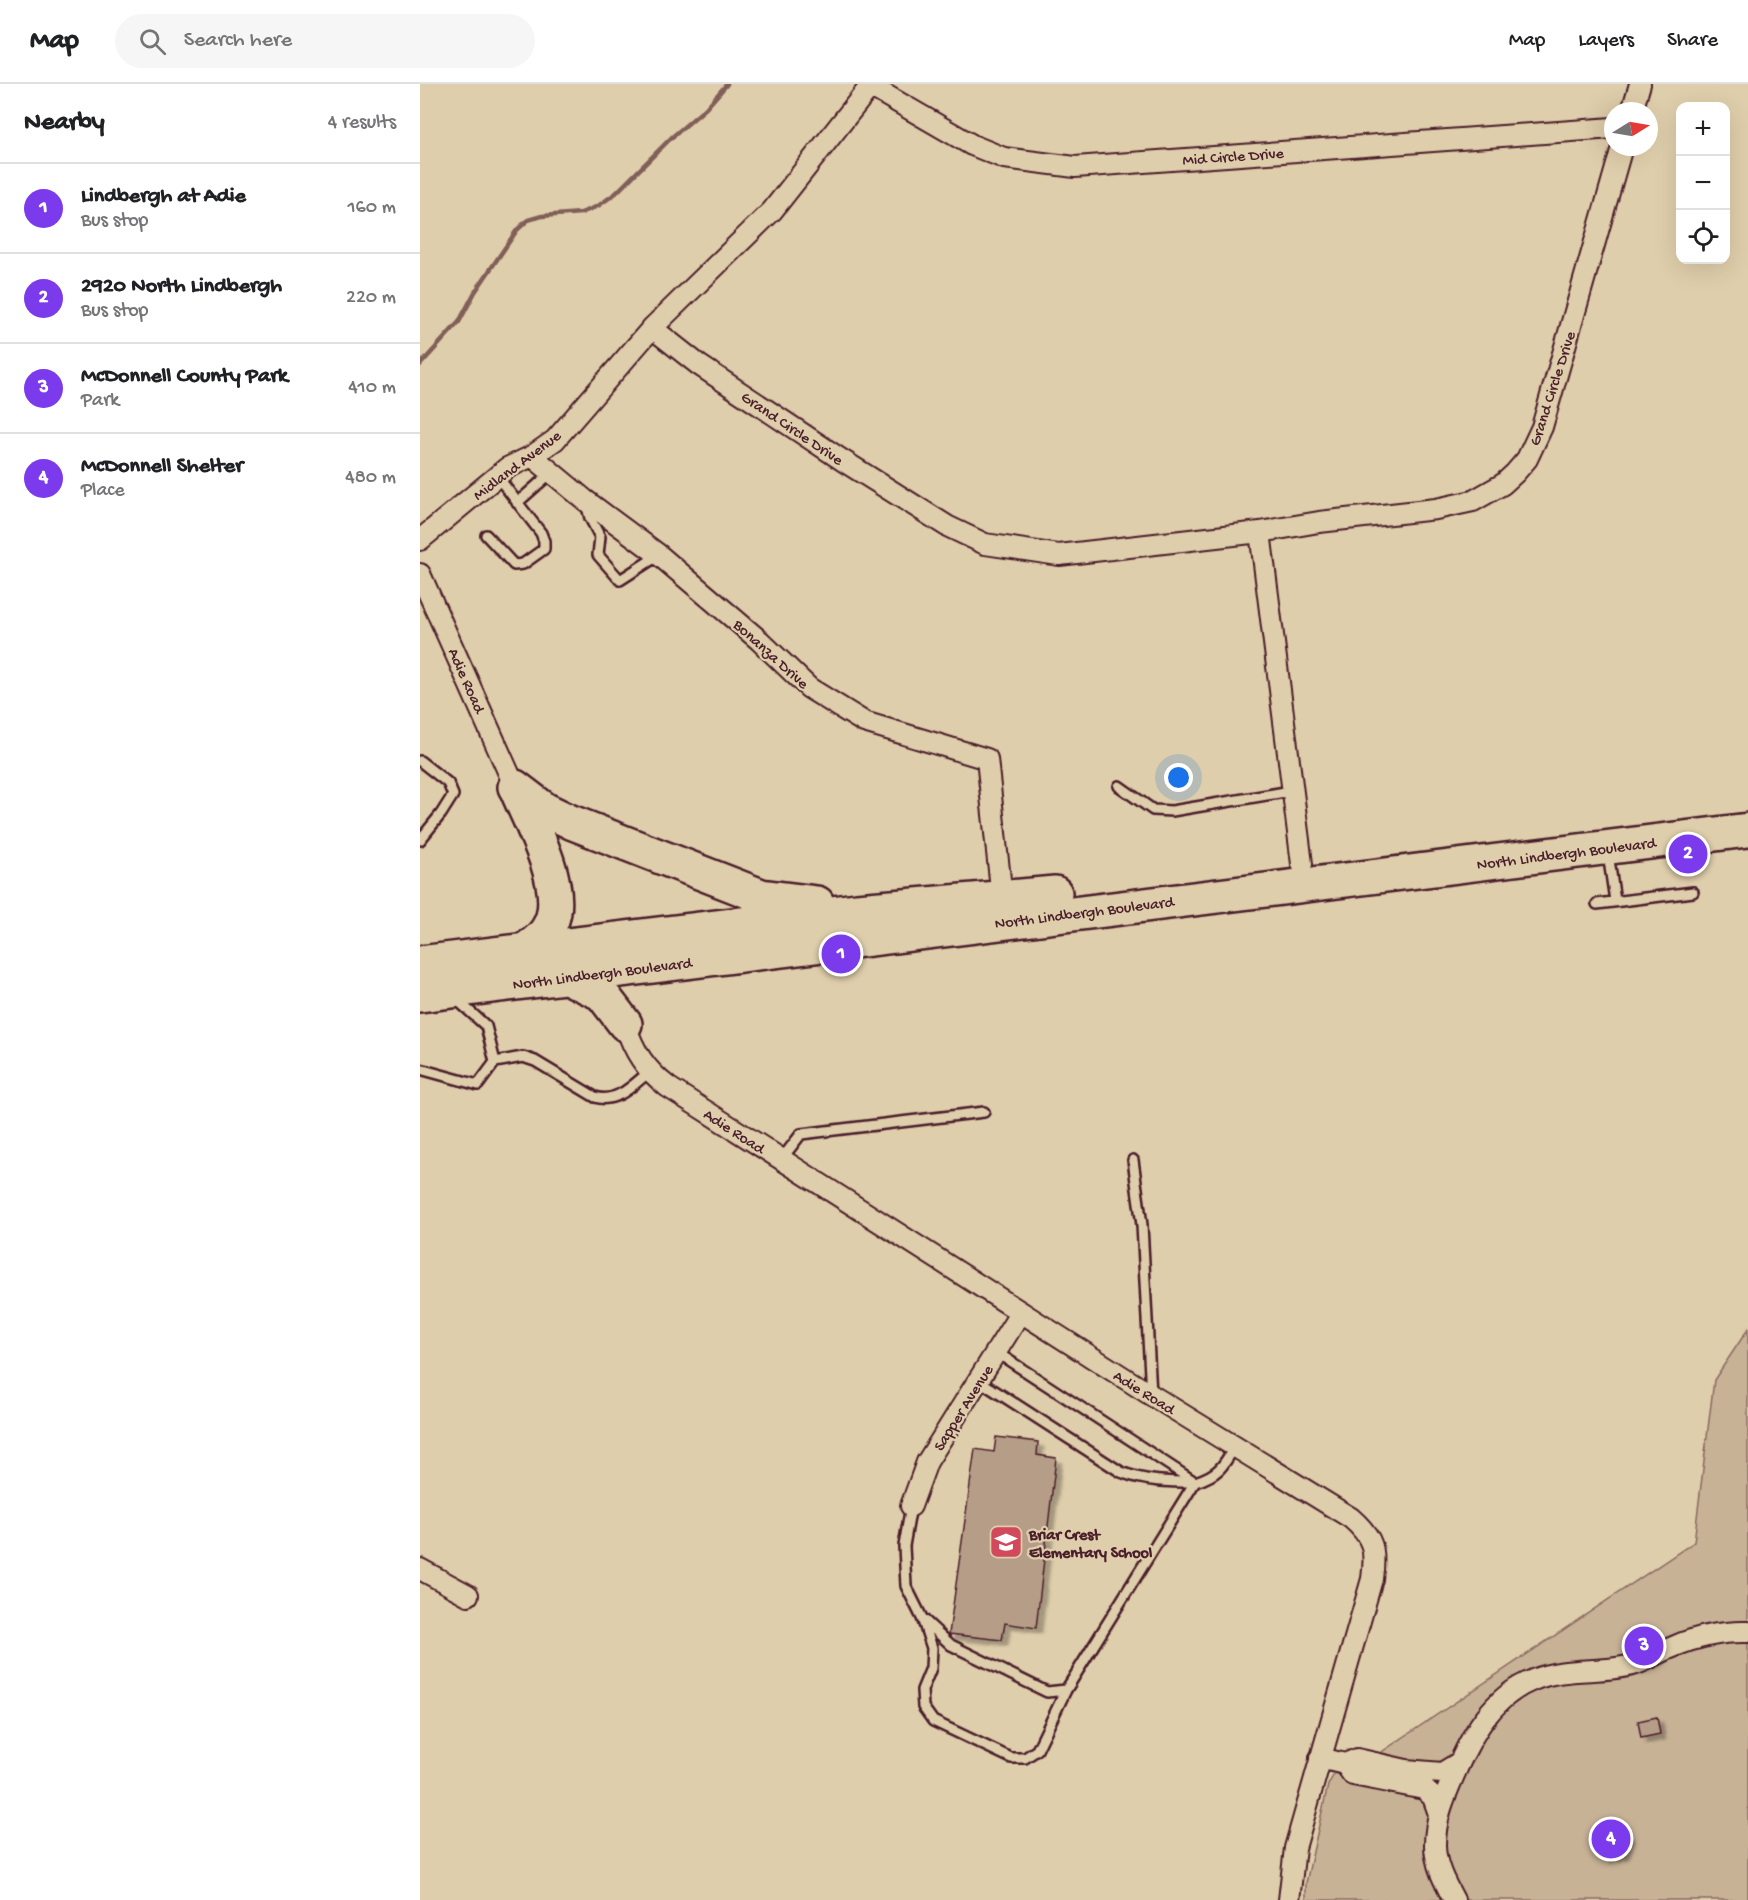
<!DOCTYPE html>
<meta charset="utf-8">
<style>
body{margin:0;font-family:"Gochi Hand",sans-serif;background:#f6f6f6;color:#202124}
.controls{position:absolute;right:18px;top:18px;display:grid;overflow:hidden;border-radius:12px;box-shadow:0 6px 24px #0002}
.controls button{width:54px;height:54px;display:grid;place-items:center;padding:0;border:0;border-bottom:2px solid #e0e0e0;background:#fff;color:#202124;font:30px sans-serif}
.compass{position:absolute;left:1184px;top:18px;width:54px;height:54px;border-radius:50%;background:#fff;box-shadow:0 6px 24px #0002;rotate:79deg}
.you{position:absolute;left:759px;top:694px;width:21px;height:21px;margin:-15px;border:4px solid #fff;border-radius:50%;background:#1a73e8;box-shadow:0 0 0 9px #1a73e833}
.badge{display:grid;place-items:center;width:39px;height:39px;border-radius:50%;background:#7c3aed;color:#fff;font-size:20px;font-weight:700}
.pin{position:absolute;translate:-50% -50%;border:3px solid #fff;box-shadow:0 2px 6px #0006}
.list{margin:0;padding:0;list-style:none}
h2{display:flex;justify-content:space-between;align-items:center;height:78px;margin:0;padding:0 24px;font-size:26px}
h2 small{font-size:20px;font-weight:400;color:#757577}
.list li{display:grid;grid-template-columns:39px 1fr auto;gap:18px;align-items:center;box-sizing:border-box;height:90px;padding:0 24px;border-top:2px solid #e0e0e0}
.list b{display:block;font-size:22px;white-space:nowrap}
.list p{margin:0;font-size:20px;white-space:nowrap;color:#757577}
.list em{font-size:20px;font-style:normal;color:#757577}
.icon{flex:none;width:33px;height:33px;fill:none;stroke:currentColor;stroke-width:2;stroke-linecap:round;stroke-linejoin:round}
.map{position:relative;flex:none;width:1328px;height:1816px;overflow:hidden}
header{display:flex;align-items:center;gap:36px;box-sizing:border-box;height:84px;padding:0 30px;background:#fff;border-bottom:2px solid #e0e0e0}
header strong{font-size:28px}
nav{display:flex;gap:33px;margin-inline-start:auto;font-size:21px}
.search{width:420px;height:54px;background:#f6f6f6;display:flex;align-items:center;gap:15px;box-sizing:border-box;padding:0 21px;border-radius:33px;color:#757577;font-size:22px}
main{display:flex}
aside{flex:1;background:#fff}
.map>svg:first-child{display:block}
</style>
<header>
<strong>Map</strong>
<div class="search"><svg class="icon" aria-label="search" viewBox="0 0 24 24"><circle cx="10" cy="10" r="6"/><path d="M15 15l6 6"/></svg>Search here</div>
<nav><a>Map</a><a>Layers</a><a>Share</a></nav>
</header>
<main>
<aside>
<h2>Nearby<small>4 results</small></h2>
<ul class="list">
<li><span class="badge">1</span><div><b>Lindbergh at Adie</b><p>Bus stop</p></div><em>160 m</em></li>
<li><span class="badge">2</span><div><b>2920 North Lindbergh</b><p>Bus stop</p></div><em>220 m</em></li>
<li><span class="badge">3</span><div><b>McDonnell County Park</b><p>Park</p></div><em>410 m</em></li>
<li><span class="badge">4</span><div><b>McDonnell Shelter</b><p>Place</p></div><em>480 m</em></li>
</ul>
</aside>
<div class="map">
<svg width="1328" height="1816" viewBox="0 0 1328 1816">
<defs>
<filter id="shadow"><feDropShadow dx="5.5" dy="5.5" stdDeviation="1.5" flood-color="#0004"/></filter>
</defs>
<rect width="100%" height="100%" fill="#dfceab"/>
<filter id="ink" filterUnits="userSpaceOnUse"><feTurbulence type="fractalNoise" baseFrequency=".0167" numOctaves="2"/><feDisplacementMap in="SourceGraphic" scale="12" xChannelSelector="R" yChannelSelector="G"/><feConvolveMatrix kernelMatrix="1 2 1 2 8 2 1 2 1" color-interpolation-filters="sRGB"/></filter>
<g filter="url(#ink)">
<path fill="#c7b296" stroke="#886860" stroke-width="1.5" d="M1328,1245V1816H886V1799L908,1701L927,1666L957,1671L1274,1458L1294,1296Z"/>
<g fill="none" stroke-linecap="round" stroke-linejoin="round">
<path stroke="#805f59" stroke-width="4.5" d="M0,281L39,238L55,208L97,146L108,136L122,132L161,129L178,122L196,109L251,54L286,24L307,0"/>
</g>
<path fill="#b69d87" stroke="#4a1f2b" stroke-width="1.5" filter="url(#shadow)" d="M576,1353L618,1358L617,1371L636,1374L616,1544L585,1539L582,1556L529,1550L555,1365L574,1368Z
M1237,1633L1240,1650L1221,1654L1218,1637Z
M1197,1738L1209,1752L1203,1769L1184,1773L1172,1758L1178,1741Z"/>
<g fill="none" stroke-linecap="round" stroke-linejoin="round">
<g stroke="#4a1f2b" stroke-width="14">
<path id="lane" d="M97,419L132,388
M166,419L170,434L180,453L178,471L200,496L239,471
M66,451L94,481L103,480L124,465V457L121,449L77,392
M0,677L28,699L33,711L21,730L0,756
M699,702L733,726L752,727L871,707
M1188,769L1195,817
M1177,820L1273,808
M35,914L66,942L75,978
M0,985L58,1001L75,978L103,973L115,977L175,1013C197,1020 214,1000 230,987
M361,1076L381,1050L564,1028
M713,1076L722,1141L731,1310
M576,1268L775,1398C798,1391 803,1383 815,1362
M558,1296L701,1388C726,1398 749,1398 775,1398
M491,1422L484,1462L486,1502L502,1534L531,1561L627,1608L646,1606
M502,1534L512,1564L511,1584L502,1606L503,1623L513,1637L591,1674H605L617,1666L646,1606L775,1398"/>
</g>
<g stroke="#4a1f2b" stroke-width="24">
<path id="street" d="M450,2L552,61L584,74L655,83L1193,44
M1212,27L1220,0
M232,244L279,281L422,376L527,442L565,460L639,471L840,448L899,438L1016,425L1053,417L1083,400L1095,389L1107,375L1122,343L1202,63
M112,372L165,416L239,471L339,556L389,604L444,638L567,675L582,814
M840,448L882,780
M0,456L87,384L112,372L135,356L232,244L352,127L452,0
M0,490L95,703
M205,940C214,968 225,985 248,1003L731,1311L931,1434C954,1454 956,1466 952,1495L875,1764L869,1816
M491,1422L507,1378L601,1228
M0,1485L48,1511
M900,1674L925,1680L937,1675L986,1686L1022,1689L1040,1678
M925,1680L933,1691L1004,1705L1013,1713L1019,1730
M1034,1816C1025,1799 1015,1781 1015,1761C1015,1735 1024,1714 1034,1691C1051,1652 1071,1613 1113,1596C1145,1582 1184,1590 1216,1580C1228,1576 1240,1568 1253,1563C1275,1553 1304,1547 1328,1548"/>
</g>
<g stroke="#4a1f2b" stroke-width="38">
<path id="highway" d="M95,703L124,725L151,738L341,812L397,819
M96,704C110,738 140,791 134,828C131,847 118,858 103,867
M0,879L437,826L635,809
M145,892L182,910L205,940
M0,911L1328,746"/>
</g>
<use href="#lane" stroke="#dfceab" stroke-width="9"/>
<use href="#street" stroke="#dfceab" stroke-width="20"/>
<use href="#highway" stroke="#dfceab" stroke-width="33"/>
</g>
</g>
<defs>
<g id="school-square" transform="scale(1.725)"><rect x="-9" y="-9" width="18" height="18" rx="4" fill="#d1495b" stroke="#dfceab"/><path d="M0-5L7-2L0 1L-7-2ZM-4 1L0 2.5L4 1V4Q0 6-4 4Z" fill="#fff"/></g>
</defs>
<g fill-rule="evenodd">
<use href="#school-square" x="586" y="1458"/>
</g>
<g text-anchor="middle" stroke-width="4.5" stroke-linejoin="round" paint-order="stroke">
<g font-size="16" fill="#4a1f2b" stroke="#dfceab">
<text transform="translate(813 71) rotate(-4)" y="6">Mid Circle Drive</text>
<text transform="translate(1131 304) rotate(-72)" y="6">Grand Circle Drive</text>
<text transform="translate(373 343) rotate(34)" y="6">Grand Circle Drive</text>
<text transform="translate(96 380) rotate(-37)" y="6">Midland Avenue</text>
<text transform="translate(352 569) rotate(42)" y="6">Bonanza Drive</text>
<text transform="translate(48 596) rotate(66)" y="6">Adie Road</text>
<text transform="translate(1146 768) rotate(-7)" y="6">North Lindbergh Boulevard</text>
<text transform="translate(664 827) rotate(-7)" y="6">North Lindbergh Boulevard</text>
<text transform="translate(182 888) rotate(-7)" y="6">North Lindbergh Boulevard</text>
<text transform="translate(315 1046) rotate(33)" y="6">Adie Road</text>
<text transform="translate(725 1307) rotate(32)" y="6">Adie Road</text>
<text transform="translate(542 1323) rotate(-58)" y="6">Sapper Avenue</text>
</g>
<g font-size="16" font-weight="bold" fill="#4a1f2b" stroke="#dfceab" text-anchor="start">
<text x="609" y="1455">Briar Crest<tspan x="609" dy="18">Elementary School</tspan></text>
</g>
</g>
</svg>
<div class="controls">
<button>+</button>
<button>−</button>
<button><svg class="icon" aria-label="locate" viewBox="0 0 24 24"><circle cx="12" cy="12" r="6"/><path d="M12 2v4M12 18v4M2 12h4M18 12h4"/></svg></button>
</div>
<svg class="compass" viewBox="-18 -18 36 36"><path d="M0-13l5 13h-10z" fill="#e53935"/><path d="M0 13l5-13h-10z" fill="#757577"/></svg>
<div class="you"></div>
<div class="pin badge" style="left:421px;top:870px">1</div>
<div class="pin badge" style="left:1268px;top:770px">2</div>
<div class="pin badge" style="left:1224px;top:1562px">3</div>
<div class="pin badge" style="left:1191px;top:1755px">4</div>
</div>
</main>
